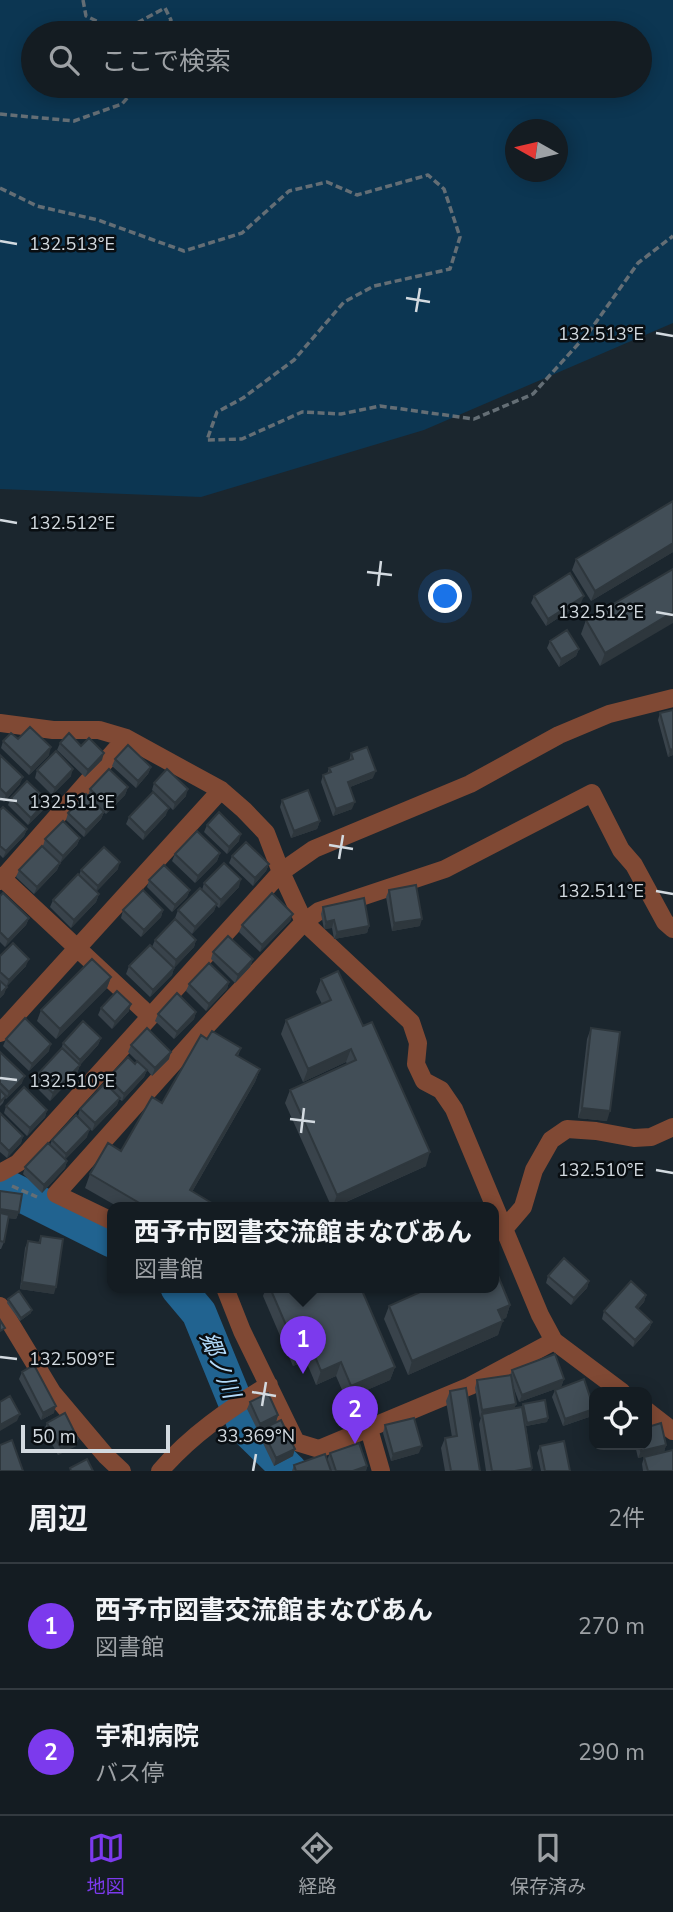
<!DOCTYPE html>
<html lang="ja">
<meta charset="utf-8">
<style>
body{margin:0;font-family:"Nunito Sans","Noto Sans JP",sans-serif;background:#1d252a;color:#f1f3f6}
.controls{position:absolute;right:21px;bottom:21px;display:grid;overflow:hidden;border-radius:14px;box-shadow:0 4px 18px #0003}
.controls button{width:63px;height:63px;display:grid;place-items:center;padding:0;border:0;border-bottom:2px solid #333a40;background:#141c22;color:#f1f3f6;font:35px sans-serif}
.compass{position:absolute;left:505px;top:119px;width:63px;height:63px;border-radius:50%;background:#141c22;box-shadow:0 4px 18px #0003;rotate:278deg}
.scale{position:absolute;left:21px;bottom:18px;width:149px;box-sizing:border-box;padding-left:7px;border:4px solid #d3dae0;border-top:0;font-size:19px;line-height:24px;white-space:nowrap;color:#d3dae0;-webkit-text-stroke:5px #090e12;paint-order:stroke}
.you{position:absolute;left:446px;top:597px;width:24px;height:24px;margin:-18px;border:5px solid #fff;border-radius:50%;background:#1a73e8;box-shadow:0 0 0 10px #1a73e833}
.badge{display:grid;place-items:center;width:46px;height:46px;border-radius:50%;background:#7c3aed;color:#fff;font-size:23px;font-weight:700}
.pin{position:absolute;translate:-50% -58px;filter:drop-shadow(0 2px 4px #0008)}
.pin::after{content:'';position:absolute;top:37px;width:24px;height:21px;background:inherit;clip-path:polygon(0 0,100% 0,50% 100%)}
.popup{position:absolute;left:107px;top:1202px;width:392px;height:91px;box-sizing:border-box;display:grid;place-content:center;border-radius:14px;background:#141c22;filter:drop-shadow(0 2px 5px #0005);font-size:23px;white-space:nowrap;color:#9da1a5}
.popup b{font-size:26px;color:#f1f3f6}
.popup::after{content:'';position:absolute;left:50%;top:100%;margin-left:-14px;border:14px solid transparent;border-top-color:#141c22}
.list{margin:0;padding:0;list-style:none}
h2{display:flex;justify-content:space-between;align-items:center;height:91px;margin:0;padding:0 28px;font-size:30px}
h2 small{font-size:23px;font-weight:400;color:#9da1a5}
.list li{display:grid;grid-template-columns:46px 1fr auto;gap:21px;align-items:center;box-sizing:border-box;height:126px;padding:0 28px;border-top:2px solid #333a40}
.list b{display:block;font-size:26px;white-space:nowrap}
.list p{margin:0;font-size:23px;white-space:nowrap;color:#9da1a5}
.list em{font-size:23px;font-style:normal;color:#9da1a5}
.icon{flex:none;width:38px;height:38px;fill:none;stroke:currentColor;stroke-width:2;stroke-linecap:round;stroke-linejoin:round}
.map{position:relative;flex:none;width:673px;height:1471px;overflow:hidden}
.search{position:absolute;background:#141c22;box-shadow:0 4px 18px #0003;left:21px;right:21px;top:21px;height:77px;display:flex;align-items:center;gap:18px;box-sizing:border-box;padding:0 24px;border-radius:38px;color:#9da1a5;font-size:26px}
.sheet{height:343px;background:#141c22}
nav{display:flex;justify-content:space-around;align-items:center;box-sizing:border-box;height:98px;border-top:2px solid #333a40;background:#141c22;font-size:19px;color:#9da1a5}
nav a{display:grid;justify-items:center;gap:4px}
nav .on{color:#7c3aed}
.map>svg:first-child{display:block}
</style>
<div class="map">
<svg width="673" height="1471" viewBox="0 0 673 1471">
<rect width="100%" height="100%" fill="#1b262e"/>
<path fill="#0c3652" fill-rule="evenodd" d="M0,0H673V323L424,430L201,497L0,489ZM33,33H640V86H33ZM516,130H558V172H516Z"/>
<g fill="none" stroke-linecap="round" stroke-linejoin="round">
<path stroke="#216390" stroke-width="35" d="M0,1184L112,1240
M178,1288L199,1313L246,1428L290,1471"/>
<path stroke="#646e75" stroke-width="3.5" stroke-dasharray="7 3.5" stroke-linecap="butt" d="M83,0L86,16L120,32L165,8L171,20L165,33
M0,114L74,121L122,104L138,86
M0,188L37,206L98,220L184,251L242,233L289,191L327,182L357,195L428,175L444,189L460,237L450,269L374,286L344,302L294,360L243,398L217,412L207,440L242,439L302,412L341,414L380,406L474,419L533,394L589,332L638,263L673,236
M12,1186L37,1197"/>
<path stroke="#804934" stroke-width="18" d="M0,723L53,730H99L126,738L221,790L244,810L266,833L281,872L304,922L411,1022L418,1043L416,1064L424,1081L441,1090L454,1109L540,1315L554,1341L622,1392
M0,876L150,1016
M0,881L126,738
M0,1033L221,790
M0,1173L18,1163L281,872L314,849L470,784L559,735L609,714L673,698
M112,1221L56,1194L202,1031L304,922L319,911L445,869L592,793L621,850L634,865L665,922L673,929
M505,1228L523,1207L534,1170L551,1140L567,1129L596,1131L634,1138L651,1137L673,1127
M225,1288L242,1331L296,1442L319,1449L470,1386L554,1341
M0,1306L52,1392L106,1456L122,1471
M647,1411L673,1431
M369,1429L381,1471
M160,1471C191,1435 229,1409 269,1385"/>
</g>
<path fill="#39434b" d="M673,501V552L591,601L572,570L576,559Z
M673,569L600,666L581,634L586,620Z
M534,596L581,603L546,626L531,603Z
M550,641L579,649L576,656L559,667L547,648Z
M660,713L673,755L668,757L658,720Z
M18,739L49,755L29,775L1,748L3,741Z
M60,743L81,746L102,760L85,777L57,750Z
M351,753L373,778L350,787L352,809L333,816L321,782L323,775L327,774L329,768L349,761Z
M0,755L20,784L4,802L0,798Z
M115,759L151,767L148,774L136,788L112,766Z
M37,770L71,776L52,795L35,778Z
M154,783L186,796L173,810L152,790Z
M128,787L125,795L106,814L88,796L90,789Z
M11,798L47,800L45,808L28,825L8,805Z
M282,800L320,821L317,829L291,838L280,807Z
M0,810L27,829L24,836L3,858L0,855Z
M104,812L101,819L84,837L66,820L68,813Z
M166,815L143,840L126,824L129,817Z
M207,825L239,841L227,854L204,832Z
M80,838L77,845L60,863L57,870L34,894L16,877L19,870L43,846L45,839Z
M220,853L217,861L195,883L172,861L175,854Z
M232,856L269,864L266,871L253,886L229,863Z
M118,869L96,892L99,894L96,902L71,928L50,907L53,900L79,875L81,870Z
M149,880L190,890L187,897L172,912L147,887Z
M204,883L239,887L219,908L216,905L214,911L192,934L175,918L178,910L202,890Z
M389,890L420,926L392,931L386,897Z
M0,896L29,918L26,925L5,947L0,942Z
M323,907L369,926L367,933L334,939L332,928L324,929L321,914Z
M123,910H163L161,917L141,937L121,918Z
M293,914L290,921L260,952L239,932L242,925Z
M155,940H196L194,947L174,968L172,975L150,997L126,974L129,966L152,947Z
M213,952L253,959L250,967L235,983L211,959Z
M0,956L26,966L6,987L4,994L0,998Z
M111,977L107,988L56,1039L37,1021L41,1010Z
M321,979L426,1166L333,1208H332L285,1103L290,1090L347,1064L346,1062L303,1082L281,1034L286,1020L322,1004L316,992Z
M229,982L227,989L206,1011L186,991L189,984Z
M101,1008L129,1011L112,1029L98,1015Z
M196,1012L194,1019L174,1039L155,1021L158,1014Z
M591,1028L607,1121L578,1118L587,1039Z
M101,1038L98,1045L80,1065L77,1073L50,1101L33,1084L35,1077L61,1050L63,1043Z
M6,1039L49,1051L29,1071L3,1046Z
M207,1039L241,1048L238,1056L260,1069L255,1082L192,1192L220,1208H120L85,1188L90,1174L121,1151L162,1103Z
M131,1045L169,1059L152,1076L147,1070L144,1077L122,1101L119,1099L117,1105L92,1131L78,1116L80,1109L106,1084L108,1078L135,1064L137,1061L128,1052Z
M0,1052L22,1083L6,1099L5,1098L3,1103L0,1106Z
M6,1106L47,1110L45,1117L27,1136L4,1113Z
M0,1113L23,1136L21,1143L7,1158L0,1152Z
M87,1137L65,1159L67,1161L65,1168L42,1193L23,1174L25,1167L50,1145L52,1140Z
M0,1191L19,1212L16,1219L8,1218L4,1242L1,1249H0Z
M41,1236L54,1294L20,1289L25,1248L28,1241L38,1243Z
M548,1276L589,1281L587,1288L571,1305L546,1283Z
M266,1288H361L395,1367L390,1380L346,1399L336,1376L316,1385L306,1361L293,1366L263,1296Z
M646,1295L644,1302L638,1309L652,1322L649,1329L633,1347L602,1319L604,1311Z
M8,1299L31,1313L20,1321L7,1303Z
M510,1305L506,1318L502,1319L498,1335L408,1375L384,1319L389,1306Z
M512,1370L564,1379L561,1387L519,1402L513,1386L516,1404L514,1409L522,1407L523,1404L548,1418L547,1422L526,1426L532,1468L531,1471H486L479,1424L481,1417L480,1418L475,1388L477,1380L510,1375Z
M22,1372L54,1413L41,1420L19,1379Z
M555,1390L592,1416L563,1426L552,1397Z
M450,1391L480,1471H445L441,1448L445,1438L452,1437L446,1401Z
M250,1402L278,1415L276,1422L258,1431L247,1409Z
M47,1423L78,1439L76,1446L58,1455L44,1430Z
M385,1425L419,1453L391,1461L383,1433Z
M648,1427L666,1445L664,1452L638,1458L635,1445H647Z
M262,1429L293,1456L274,1466L260,1437Z
M540,1446L570,1471H541L537,1453Z
M330,1453L367,1466L366,1471H292L294,1465L327,1460Z
M644,1457L673,1471H643L642,1464Z"/>
<path fill="#2e373d" d="M673,543V552L591,601L595,591Z
M584,596L581,603L546,626L548,619Z
M673,612V623L600,666L605,653Z
M579,649L576,656L559,667L561,659Z
M51,747L49,755L29,775L31,768Z
M673,749V755L668,757L670,750Z
M104,753L102,760L85,777L88,770Z
M151,767L148,774L136,788L138,781Z
M73,769L71,776L52,795L55,788Z
M376,771L373,778L345,789L348,782Z
M23,777L20,784L4,802L6,794Z
M128,787L125,795L106,814L109,807Z
M188,789L186,796L173,810L175,803Z
M47,800L45,808L28,825L31,818Z
M355,802L352,809L333,816L336,809Z
M169,808L166,815L143,840L145,833Z
M104,812L101,819L84,837L86,830Z
M320,821L317,829L291,838L294,831Z
M27,829L24,836L3,858L6,851Z
M241,834L239,841L227,854L229,847Z
M80,838L77,845L60,863L63,856Z
M220,853L217,861L195,883L198,876Z
M120,862L118,869L95,893L98,886Z
M60,863L57,870L34,894L37,887Z
M269,864L266,871L253,886L255,878Z
M241,879L239,887L219,908L221,900Z
M190,890L187,897L172,912L175,905Z
M99,894L96,902L71,928L74,920Z
M217,904L214,911L192,934L195,927Z
M163,910L161,917L141,937L144,930Z
M293,914L290,921L260,952L262,945Z
M29,918L26,925L5,947L8,940Z
M422,919L420,926L392,931L394,923Z
M334,920L332,928L324,929L326,922Z
M369,926L367,933L334,939L337,932Z
M196,940L194,947L174,968L176,960Z
M29,959L26,966L6,987L9,980Z
M253,959L250,967L235,983L238,975Z
M174,968L172,975L150,997L153,990Z
M111,977L107,988L56,1039L60,1029Z
M229,982L227,989L206,1011L209,1004Z
M7,987L4,994L0,998V994Z
M131,1004L129,1011L112,1029L115,1022Z
M196,1012L194,1019L174,1039L177,1032Z
M101,1038L98,1045L78,1067L80,1060Z
M51,1044L49,1051L29,1071L32,1064Z
M351,1049L346,1062L303,1082L308,1069Z
M171,1052L169,1059L152,1076L155,1068Z
M80,1065L77,1073L50,1101L53,1093Z
M260,1069L255,1082L185,1204L190,1190Z
M147,1070L144,1077L122,1101L124,1094Z
M25,1076L22,1083L6,1099L9,1092Z
M120,1098L117,1105L92,1131L95,1123Z
M582,1108L610,1111L607,1121L578,1118Z
M47,1110L45,1117L27,1136L30,1128Z
M90,1129L87,1137L64,1161L66,1154Z
M23,1136L21,1143L7,1158L9,1151Z
M430,1152L426,1166L332,1208L337,1195Z
M67,1161L65,1168L42,1193L44,1185Z
M0,1209L19,1212L16,1219L0,1217Z
M589,1281L587,1288L571,1305L574,1298Z
M22,1282L56,1287L54,1294L20,1289Z
M646,1295L644,1302L633,1314L636,1307Z
M510,1305L506,1318L493,1323L498,1310Z
M32,1310L31,1313L20,1321L21,1318Z
M503,1321L498,1335L408,1375L412,1361Z
M652,1322L649,1329L633,1347L635,1340Z
M311,1347L306,1361L293,1366L298,1353Z
M341,1362L336,1376L316,1385L321,1371Z
M395,1367L390,1380L346,1399L351,1386Z
M564,1379L561,1387L519,1402L522,1395Z
M516,1404L513,1412L482,1414L481,1417L480,1418L482,1410Z
M56,1406L54,1413L41,1420L43,1413Z
M594,1409L592,1416L563,1426L565,1419Z
M20,1414L17,1421L0,1431V1425Z
M278,1415L276,1422L258,1431L260,1424Z
M548,1418L547,1422L526,1426L527,1423Z
M78,1439L76,1446L58,1455L61,1448Z
M666,1445L664,1452L638,1458L641,1451Z
M422,1446L419,1453L391,1461L393,1454Z
M295,1449L293,1456L274,1466L276,1458Z
M367,1466L366,1471H353Z
M532,1468L531,1471H515Z"/>
<path fill="#424e57" stroke="#2e373d" stroke-width="2" d="M673,501V543L595,591L576,559Z
M673,569V612L605,653L586,620Z
M570,573L584,596L548,619L534,596Z
M567,630L579,649L561,659L550,641Z
M673,710V749L670,750L660,713Z
M30,727L51,747L31,768L3,741L11,733L18,739Z
M69,733L81,746L89,738L104,753L88,770L60,743Z
M128,745L151,767L138,781L115,759Z
M367,747L376,771L348,782L355,802L336,809L323,775L331,772L329,768L353,759L351,753Z
M56,751L73,769L55,788L37,770Z
M0,755L23,777L6,794L0,788Z
M109,769L128,787L109,807L90,789Z
M167,769L188,789L175,803L154,783Z
M27,781L47,800L31,818L11,798Z
M308,790L320,821L294,831L282,800Z
M153,792L169,808L145,833L129,817Z
M86,794L104,812L86,830L68,813Z
M3,807L27,829L6,851L0,846V810Z
M219,812L241,834L229,847L207,825Z
M63,821L80,838L63,856L45,839Z
M197,831L220,853L198,876L175,854Z
M246,842L269,864L255,878L232,856Z
M42,846L60,863L37,887L19,870Z
M104,847L120,862L98,886L81,870Z
M224,863L241,879L221,900L204,883Z
M164,865L190,890L175,905L149,880Z
M78,874L99,894L74,920L53,900Z
M416,885L422,919L394,923L389,890Z
M200,888L217,904L195,927L178,910Z
M143,890L163,910L144,930L123,910Z
M3,893L29,918L8,940L0,932V896Z
M272,893L293,914L262,945L242,925Z
M364,898L369,926L337,932L334,920L326,922L323,907Z
M175,919L196,940L176,960L155,940Z
M228,936L253,959L238,975L213,952Z
M13,943L29,959L9,980L0,972V956Z
M150,945L174,968L153,990L129,966Z
M92,959L111,977L60,1029L41,1010Z
M209,963L229,982L209,1004L189,984Z
M338,971L363,1026L372,1022L430,1152L337,1195L290,1090L356,1060L351,1049L308,1069L286,1020L331,1000L321,979Z
M0,981L7,987L0,994Z
M117,991L131,1004L115,1022L101,1008Z
M177,993L196,1012L177,1032L158,1014Z
M25,1018L51,1044L32,1064L6,1039Z
M83,1021L101,1038L80,1060L63,1043Z
M147,1028L171,1052L155,1068L131,1045Z
M591,1028L620,1032L610,1111L582,1108Z
M212,1031L241,1048L236,1055L260,1069L190,1190L220,1208H148L90,1174L108,1143L121,1151L152,1097L162,1103L201,1035L207,1039Z
M62,1048L80,1065L53,1093L35,1077Z
M0,1052L25,1076L9,1092L0,1083Z
M128,1057L135,1064L137,1061L147,1070L124,1094L108,1078Z
M105,1083L120,1098L95,1123L80,1109Z
M24,1087L47,1110L30,1128L6,1106Z
M0,1090L6,1096L0,1102Z
M0,1113L23,1136L9,1151L0,1142Z
M76,1115L90,1129L66,1154L52,1140Z
M48,1143L67,1161L44,1185L25,1167Z
M0,1191L22,1194L19,1212L0,1209Z
M0,1213L9,1215L4,1242L0,1241Z
M41,1236L63,1239L56,1287L22,1282L28,1241L40,1243Z
M564,1258L589,1281L574,1298L548,1276Z
M494,1266L510,1305L498,1310L503,1321L412,1361L389,1306L429,1288H494Z
M631,1281L646,1295L636,1307L652,1322L635,1340L604,1311Z
M270,1288H361L395,1367L351,1386L341,1362L321,1371L311,1347L298,1353Z
M19,1291L32,1310L21,1318L8,1299Z
M0,1320L5,1328L0,1331Z
M555,1354L564,1379L522,1395L512,1370Z
M34,1365L56,1406L43,1413L22,1372Z
M511,1375L516,1404L482,1410L477,1380Z
M584,1379L594,1409L565,1419L555,1390Z
M466,1388L480,1471H451L445,1438L457,1436L450,1391Z
M268,1393L278,1415L260,1424L250,1402Z
M10,1396L20,1414L0,1425V1402Z
M545,1400L548,1418L527,1423L523,1404Z
M522,1407L532,1468L515,1471H492L482,1414Z
M65,1413L78,1439L61,1448L47,1423Z
M414,1418L422,1446L393,1454L385,1425Z
M281,1420L295,1449L276,1458L262,1429Z
M647,1422L648,1427L661,1423L666,1445L641,1451L640,1445H647Z
M12,1440L23,1471H0V1445Z
M564,1441L570,1471H545L540,1446Z
M359,1443L367,1466L353,1471H336L330,1453Z
M673,1450V1471H648L644,1457Z
M325,1454L331,1471H296L294,1465Z
M87,1459L93,1471H71L70,1468Z"/>
<path fill="none" stroke="#d3dae0" stroke-width="2.5" d="M0,241L17,244M406,298L430,302M416,312L420,288M656,333L673,336M0,520L17,523M367,572L392,575M378,586L381,561M656,612L673,615M0,799L17,801M329,845L353,849M339,859L343,835M656,891L673,894M0,1078L17,1080M290,1119L315,1122M301,1133L304,1108M656,1170L673,1173M0,1357L17,1359M252,1392L276,1396M262,1406L266,1382M253,1471L256,1454"/>
<g text-anchor="middle" stroke-width="5" stroke-linejoin="round" paint-order="stroke">
<g font-size="23" font-style="italic" fill="#b3dbfb" stroke="#090e12">
<text transform="translate(220 1365) rotate(68)" y="8">郷ノ川</text>
</g>
</g>
<g font-size="18" text-anchor="middle" fill="#d3dae0" stroke="#090e12" stroke-width="5" stroke-linejoin="round" paint-order="stroke">
<text x="72" y="250">132.513°E</text>
<text x="601" y="340">132.513°E</text>
<text x="72" y="529">132.512°E</text>
<text x="601" y="618">132.512°E</text>
<text x="72" y="808">132.511°E</text>
<text x="601" y="897">132.511°E</text>
<text x="72" y="1087">132.510°E</text>
<text x="601" y="1176">132.510°E</text>
<text x="72" y="1365">132.509°E</text>
<text x="256" y="1442">33.369°N</text>
</g>
</svg>
<div class="controls">
<button><svg class="icon" aria-label="locate" viewBox="0 0 24 24"><circle cx="12" cy="12" r="6"/><path d="M12 2v4M12 18v4M2 12h4M18 12h4"/></svg></button>
</div>
<svg class="compass" viewBox="-18 -18 36 36"><path d="M0-13l5 13h-10z" fill="#e53935"/><path d="M0 13l5-13h-10z" fill="#9da1a5"/></svg>
<div class="scale">50 m</div>
<div class="you"></div>
<div class="pin badge" style="left:303px;top:1374px">1</div>
<div class="popup"><b>西予市図書交流館まなびあん</b>図書館</div>
<div class="pin badge" style="left:355px;top:1444px">2</div>
<div class="search"><svg class="icon" aria-label="search" viewBox="0 0 24 24"><circle cx="10" cy="10" r="6"/><path d="M15 15l6 6"/></svg>ここで検索</div>
</div>
<section class="sheet">
<h2>周辺<small>2件</small></h2>
<ul class="list">
<li><span class="badge">1</span><div><b>西予市図書交流館まなびあん</b><p>図書館</p></div><em>270 m</em></li>
<li><span class="badge">2</span><div><b>宇和病院</b><p>バス停</p></div><em>290 m</em></li>
</ul>
</section>
<nav>
<a class="on"><svg class="icon" aria-label="map" viewBox="0 0 24 24"><path d="M3 6l6-2 6 2 6-2v14l-6 2-6-2-6 2zM9 4v14M15 6v14"/></svg>地図</a>
<a><svg class="icon" aria-label="directions" viewBox="0 0 24 24"><path d="M12 3l9 9-9 9-9-9zM9 14v-3h6M13 9l2 2-2 2"/></svg>経路</a>
<a><svg class="icon" aria-label="saved" viewBox="0 0 24 24"><path d="M7 4h10v16l-5-4-5 4z"/></svg>保存済み</a>
</nav>
